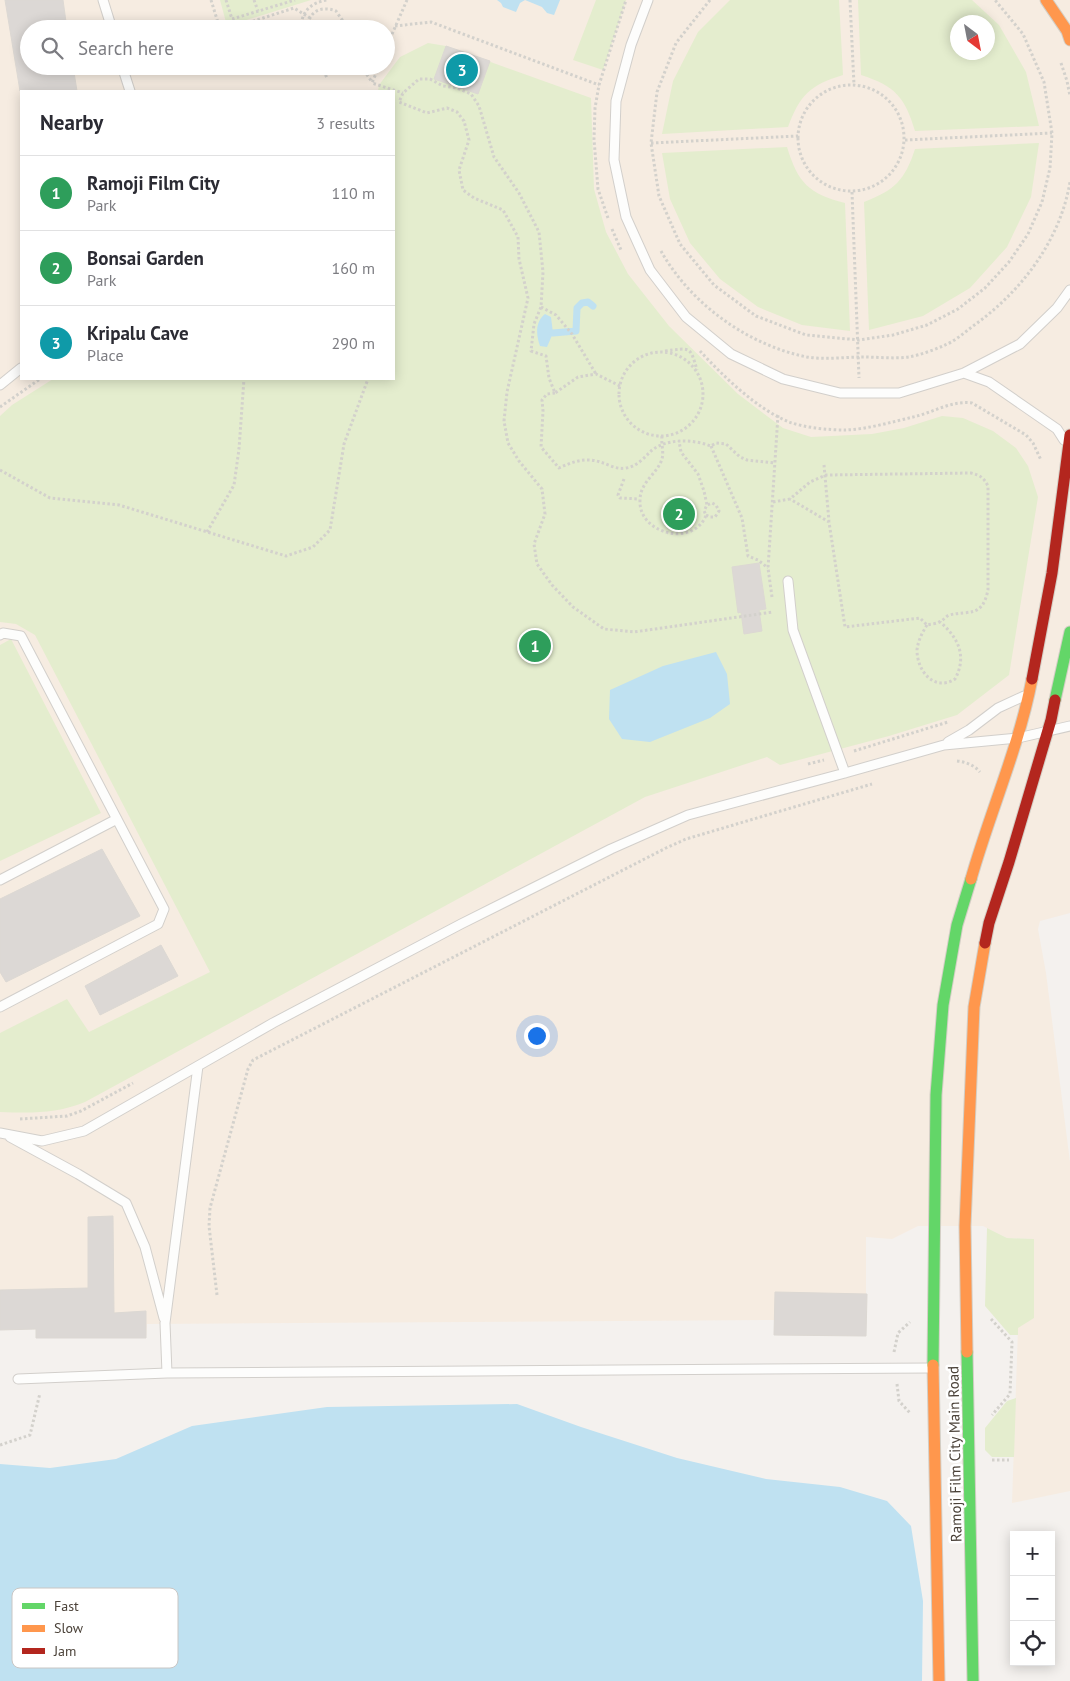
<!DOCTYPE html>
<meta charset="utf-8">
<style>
body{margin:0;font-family:"PT Sans",sans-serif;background:#f7f7f7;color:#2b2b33}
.controls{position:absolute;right:15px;bottom:15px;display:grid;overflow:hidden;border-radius:0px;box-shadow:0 2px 12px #0003}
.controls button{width:45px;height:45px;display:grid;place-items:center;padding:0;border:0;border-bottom:1px solid #e1e1e2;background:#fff;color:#2b2b33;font:25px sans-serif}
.compass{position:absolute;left:950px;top:15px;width:45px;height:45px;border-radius:50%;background:#fff;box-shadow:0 2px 12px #0003;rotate:148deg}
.you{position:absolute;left:536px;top:1035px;width:18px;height:18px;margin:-12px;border:4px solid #fff;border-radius:50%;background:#1a73e8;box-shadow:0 0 0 8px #1a73e833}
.badge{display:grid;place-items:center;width:32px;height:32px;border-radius:50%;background:#2563eb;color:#fff;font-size:16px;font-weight:700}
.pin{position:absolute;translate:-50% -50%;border:2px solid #fff;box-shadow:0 1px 5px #0006}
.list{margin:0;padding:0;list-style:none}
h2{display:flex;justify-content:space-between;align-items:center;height:65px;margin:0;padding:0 20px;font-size:21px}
h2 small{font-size:16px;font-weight:400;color:#7c7c81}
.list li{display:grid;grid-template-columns:32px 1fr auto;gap:15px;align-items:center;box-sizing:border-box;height:75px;padding:0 20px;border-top:1px solid #e1e1e2}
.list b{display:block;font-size:19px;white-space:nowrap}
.list p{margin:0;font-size:16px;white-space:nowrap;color:#7c7c81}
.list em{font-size:16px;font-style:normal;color:#7c7c81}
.icon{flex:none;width:28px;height:28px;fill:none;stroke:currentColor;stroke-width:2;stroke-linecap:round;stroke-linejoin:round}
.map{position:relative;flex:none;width:1070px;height:1681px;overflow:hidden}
.search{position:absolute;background:#fff;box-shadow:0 2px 12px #0003;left:20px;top:20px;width:375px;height:55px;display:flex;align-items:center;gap:12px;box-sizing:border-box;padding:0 18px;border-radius:28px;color:#7c7c81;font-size:19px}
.panel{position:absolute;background:#fff;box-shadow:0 2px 12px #0003;left:20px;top:90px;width:375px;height:290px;border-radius:0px}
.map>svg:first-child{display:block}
</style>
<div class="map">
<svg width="1070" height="1681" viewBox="0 0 1070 1681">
<rect width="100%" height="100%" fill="#f4f1ee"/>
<path fill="#f6ece1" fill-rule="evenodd" d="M0,0H1070V913L1040,921L1038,929L1046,973L1070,1162V1491L1012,1503L1018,1328L1034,1239L1007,1238L983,1226H918L892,1239L866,1237V1336L774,1335V1320L147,1324L146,1338H36V1329L0,1330ZM958,22H988V52H958ZM29,29H386V66H29ZM21,91H394V379H21Z"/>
<path fill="#e4edce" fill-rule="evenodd" d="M220,0H311L227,26Z
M596,0H626L603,70L573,60Z
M730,0H839L843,75C810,85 800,95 788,127L662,134L673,81L698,32Z
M858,0H972L999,25L1026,72L1039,126L915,131C905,97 895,86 861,75ZM958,22H988V52H958Z
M428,43L446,46L591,98L594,189L606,232L628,274L669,326L738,394L783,428L811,437L872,434L904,428L942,416L963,418L993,431L1016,448L1028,466L1038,497L1009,675L957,715L889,736L780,765L767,757L645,797L85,1102C55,1114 32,1113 0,1112V1033L67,999L89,1032L210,972L35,635L16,624L0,622V416L12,405L53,379H394V91H378L379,85L400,57Z
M1039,143L1031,197L1007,247L970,288L923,316L869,330L864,202C895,190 905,180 915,149Z
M787,147C798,183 809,194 845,203L850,331L802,325L758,307L720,279L690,243L670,199L662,153Z
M11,639L101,813L0,861V645Z
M987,1228L1007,1238L1034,1239V1318L1018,1328V1335H1010L985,1306Z
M1016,1398L1014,1457H992L985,1450V1428L1007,1401Z"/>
<path fill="#bfe1f1" d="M497,0H560L554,15L547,13L542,7L525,0L520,3L516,12L503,7L501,3Z
M545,314L551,317L553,333L547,347L540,346C536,335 535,322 545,314Z
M716,652L727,674L730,704L710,718L650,742L622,739L609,719L610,690L663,666Z
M517,1404L581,1427L677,1458L766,1479L840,1487L887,1501L911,1526L923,1601L922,1681H0V1464L50,1468L116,1459L192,1426L327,1407Z"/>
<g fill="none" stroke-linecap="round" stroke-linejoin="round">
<path stroke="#bfe1f1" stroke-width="7" d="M553,333L576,331L577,308L582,303L588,302L593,306"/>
</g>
<path fill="#dcd8d5" stroke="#dcd8d3" d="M5,0H63L67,29H29V66H73L77,91H20Z
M446,46L490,61L478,94L434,79Z
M759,563L766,609L759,610L762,631L744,634L741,612L738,613L732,567Z
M102,849L140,916L6,982L0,972V899Z
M161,945L178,976L100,1015L85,986Z
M113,1216L114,1313L146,1311V1338H36V1329L0,1330V1290L88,1288V1217Z
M775,1292L867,1294L866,1336L774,1335Z"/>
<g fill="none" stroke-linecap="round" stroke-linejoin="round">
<g stroke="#d2cfcb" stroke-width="11">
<path id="lane" d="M103,0L112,29
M648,0L631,45L616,101L614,160L626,217L650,270L686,317L731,354L783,379L840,393H899L964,373L1020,344L1057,308L1070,290
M122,66L130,91
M964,373L989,382L1057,429L1064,440
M0,385L21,368
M788,581L793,630L845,773
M0,635L3,633L21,636L164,909L158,924L0,1007
M948,742L969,730L998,708L1024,696
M0,880L117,819
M198,1066L165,1323L167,1373L931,1368
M0,1133L42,1141L84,1131L273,1023L461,924L611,849L688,815L845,773L944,745L1018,738L1070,726
M10,1137L78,1174L126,1203L145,1247L164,1318
M18,1379L167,1373"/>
</g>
<g stroke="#d3cec5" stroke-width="13">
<path id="fast" d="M1055,700L1070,632
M967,1352L973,1681
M933,1365L936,1095L943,1005L957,925L971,879"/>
</g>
<g stroke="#d3cec5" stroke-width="13">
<path id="slow" d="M1046,0L1067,31L1070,40
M971,879C990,812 1019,747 1032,679
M967,1352L965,1226L974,1007L985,943
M933,1365L939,1681"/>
</g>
<g stroke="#d3cec5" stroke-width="13">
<path id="jam" d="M1032,679L1052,573L1070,435
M985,943L989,923L1009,862L1051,720L1055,700"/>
</g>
<path stroke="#d3d1cc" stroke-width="3" stroke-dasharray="2.5 2.5" stroke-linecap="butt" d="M211,0L220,29
M226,0L232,19L295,0
M254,0L258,11
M710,0L676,43L657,92L651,143L659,196L680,244L714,285L756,316L806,335L859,340L893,335L927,325L958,309L985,288L1009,262L1028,234L1042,202L1050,168L1052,133L1044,82L1023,34L995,0
M850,0L854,85
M395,26L431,22L599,85
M229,29L294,8L310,18
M301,29C301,12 310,3 327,0
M308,29C307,12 321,5 336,11L343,21V29
M386,48L407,0
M1061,63L1067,81L1070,96
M321,66L327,78
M361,66L372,82
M379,66L372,83L403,93
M798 138a53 53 0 1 1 106 0a53 53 0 1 1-106 0Z
M905,140L1052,133
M651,143L798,136
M852,192L859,378
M608,218L598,189L594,139L595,108L599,85L626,0
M612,229L621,250
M661,251C690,303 747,345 807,357C825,360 845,357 863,357C878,357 894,359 909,357C920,355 934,350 945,345C955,341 964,333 973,326C1021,292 1060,241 1070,182
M541,307L556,315L572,334L596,374
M665,351C690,348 690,345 697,370
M700,351C723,376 757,409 789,422C806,428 829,430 846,430C868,429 892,422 913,417C932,413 952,400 972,403L1026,435L1033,443L1041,460
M619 394a42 42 0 1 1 84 0a42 42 0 1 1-84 0Z
M620,386L596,374L578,377L555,393L549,378L546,356L531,351L534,324L541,307L543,272L539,232L519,193L494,157L479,106L471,94L457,88L443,86L430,79H419L403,93L399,102L427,113L447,108L457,112L464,121L469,140L459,170L463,190L474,198L503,210L518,237L519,259L528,298L507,392L504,421L508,443L519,461L542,489L545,514L534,544L537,564L552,585L573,607L604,629L634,632L773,612
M555,393L547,394L542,400L543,411L541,447L559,468C572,462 585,457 600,462C608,464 616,470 626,468C636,467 644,458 651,451C667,438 692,439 711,446L716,443L726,444L740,457L747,460L775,463
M0,407L40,379
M662,436C661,444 664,452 662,459C658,473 640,482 640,500C638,534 694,548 706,515L704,511L707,505L704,491L698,474L681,452L679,441
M711,446L742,518L748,556L758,560L768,568
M824,465L829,521
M0,470L50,498L119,505L286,556L313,547L330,530L344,444L368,379
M624,479L618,495L620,498L639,499
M773,502L790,499L810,482L826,475L971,473C980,475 984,478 988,486V590C982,618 970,610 949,615C945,617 943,621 939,622C936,624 931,624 927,625L920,618L845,627L829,522L790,499
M706,515L710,517H715L719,511L716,505L712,503L707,505
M207,532L234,485L239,449L244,379
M772,597L768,568L778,415
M927,625C922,633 918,641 917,650C917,671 934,692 955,679C967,657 959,638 940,622
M854,751L948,722
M957,761C966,762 974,765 980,772
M808,764L824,760
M20,1119L67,1116L81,1111L133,1083
M217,1295L209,1226L210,1208L248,1069L253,1060L666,848L686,839L872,784
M991,1319L1012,1342L1010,1394L992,1415
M894,1352L898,1333L910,1322
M897,1384L899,1401L910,1413
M0,1445L30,1435L40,1393
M992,1460H1009"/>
<use href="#lane" stroke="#fdfdfc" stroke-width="9"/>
<use href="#fast" stroke="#63d668" stroke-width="11"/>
<use href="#slow" stroke="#ff974d" stroke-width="11"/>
<use href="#jam" stroke="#b3261e" stroke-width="11"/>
</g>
<g text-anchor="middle" stroke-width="5" stroke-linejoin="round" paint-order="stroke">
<g font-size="15" fill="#4b4239" stroke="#fff">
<text transform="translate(955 1454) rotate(-91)" y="5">Ramoji Film City Main Road</text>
</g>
</g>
<rect x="12" y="1588" width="166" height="80" rx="8" fill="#fff" stroke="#c9c6c4" stroke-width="1"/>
<rect x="22" y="1603" width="23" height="6" fill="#63d668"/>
<rect x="22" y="1625" width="23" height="7" fill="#ff974d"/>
<rect x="22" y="1648" width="23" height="6" fill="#b3261e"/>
<g font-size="14" fill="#4b4239">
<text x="54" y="1611">Fast</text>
<text x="54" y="1633">Slow</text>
<text x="54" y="1656">Jam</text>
</g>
</svg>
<div class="controls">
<button>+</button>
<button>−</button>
<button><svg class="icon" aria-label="locate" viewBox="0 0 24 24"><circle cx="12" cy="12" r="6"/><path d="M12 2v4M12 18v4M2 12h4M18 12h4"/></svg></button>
</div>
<svg class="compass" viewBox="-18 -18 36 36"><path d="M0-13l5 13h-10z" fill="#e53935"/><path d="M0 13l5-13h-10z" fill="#7c7c81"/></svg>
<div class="you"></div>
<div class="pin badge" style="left:535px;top:646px;background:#2e9e5b">1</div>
<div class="pin badge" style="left:679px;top:514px;background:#2e9e5b">2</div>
<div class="pin badge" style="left:462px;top:70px;background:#0f9aa8">3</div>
<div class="search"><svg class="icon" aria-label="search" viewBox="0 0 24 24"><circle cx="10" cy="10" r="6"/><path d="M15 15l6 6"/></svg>Search here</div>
<section class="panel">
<h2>Nearby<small>3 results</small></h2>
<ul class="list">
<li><span class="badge" style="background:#2e9e5b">1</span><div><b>Ramoji Film City</b><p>Park</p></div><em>110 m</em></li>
<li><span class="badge" style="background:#2e9e5b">2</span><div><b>Bonsai Garden</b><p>Park</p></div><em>160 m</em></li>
<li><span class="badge" style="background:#0f9aa8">3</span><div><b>Kripalu Cave</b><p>Place</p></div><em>290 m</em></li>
</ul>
</section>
</div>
